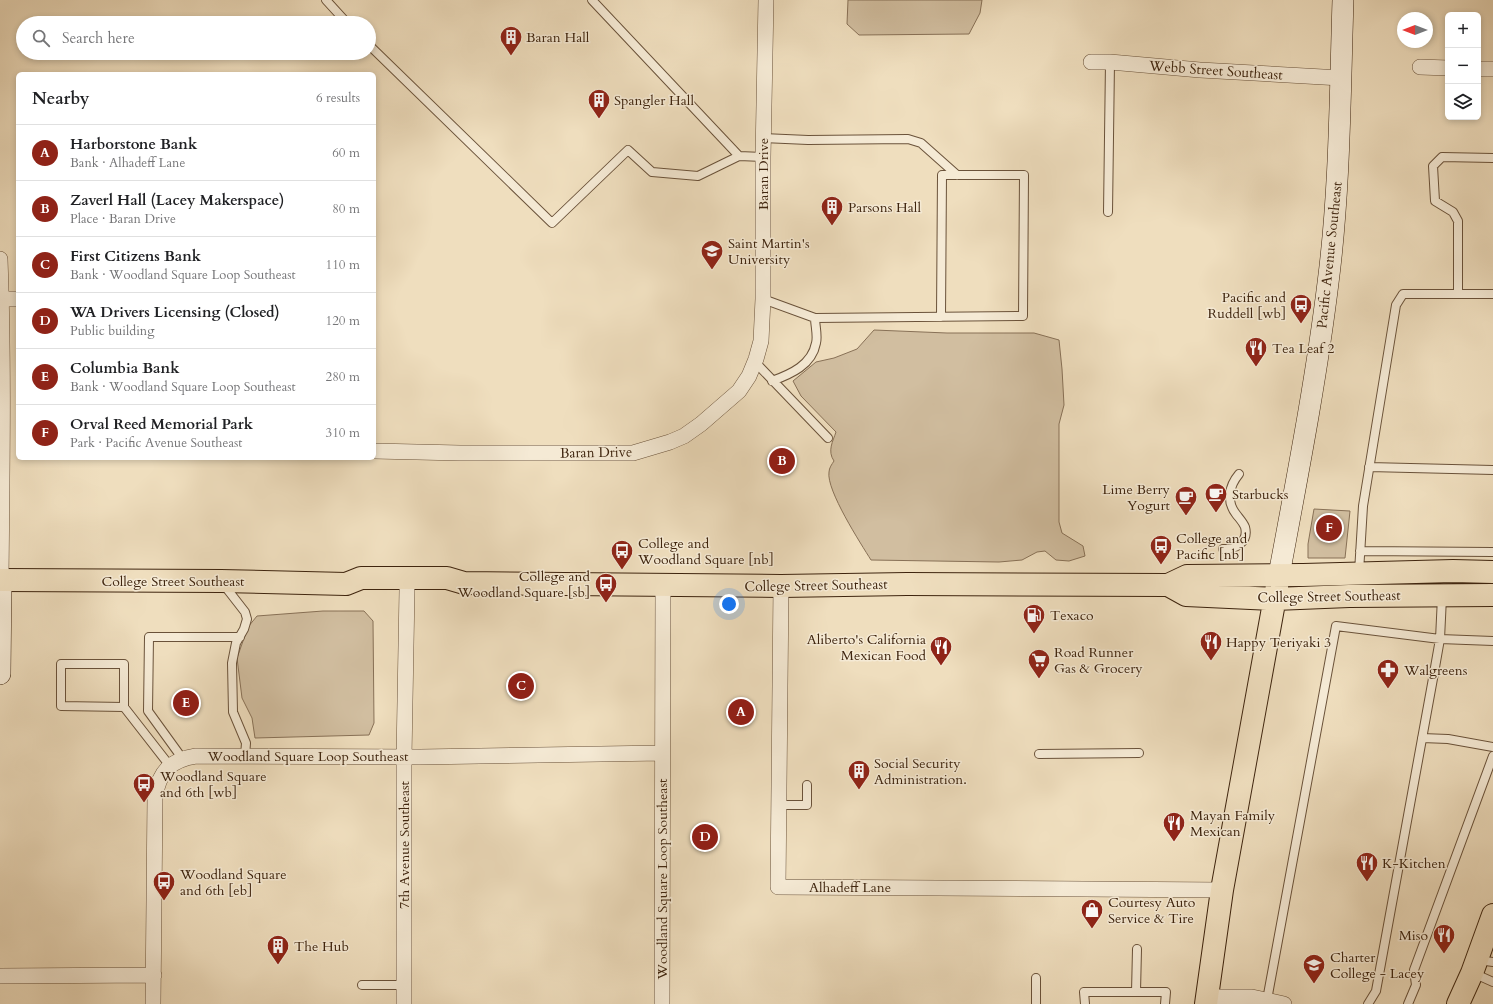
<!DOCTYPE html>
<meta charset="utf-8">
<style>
body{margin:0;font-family:Cardo,serif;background:#f2f2f2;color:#202124}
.controls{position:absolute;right:12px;top:12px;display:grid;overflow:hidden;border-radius:6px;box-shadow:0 2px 6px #0003}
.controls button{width:36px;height:36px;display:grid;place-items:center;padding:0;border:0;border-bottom:1px solid #e0e0e0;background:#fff;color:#202124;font:20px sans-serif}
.compass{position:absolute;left:1397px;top:12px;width:36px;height:36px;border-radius:50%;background:#fff;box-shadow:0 2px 6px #0003;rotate:270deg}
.you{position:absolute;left:729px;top:604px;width:14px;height:14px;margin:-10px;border:3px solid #fff;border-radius:50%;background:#1a73e8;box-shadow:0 0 0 6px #1a73e833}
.badge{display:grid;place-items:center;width:26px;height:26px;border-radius:50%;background:#8f2418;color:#fff;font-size:13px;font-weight:700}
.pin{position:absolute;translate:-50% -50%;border:2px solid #fff;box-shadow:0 1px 4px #0006}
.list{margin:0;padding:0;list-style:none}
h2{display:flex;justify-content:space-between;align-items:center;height:52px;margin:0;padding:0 16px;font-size:17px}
h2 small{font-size:13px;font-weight:400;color:#757577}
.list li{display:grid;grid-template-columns:26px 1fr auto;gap:12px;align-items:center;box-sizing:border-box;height:56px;padding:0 16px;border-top:1px solid #e0e0e0}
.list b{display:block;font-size:15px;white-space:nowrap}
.list p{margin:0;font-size:13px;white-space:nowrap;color:#757577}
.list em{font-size:13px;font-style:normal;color:#757577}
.icon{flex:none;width:22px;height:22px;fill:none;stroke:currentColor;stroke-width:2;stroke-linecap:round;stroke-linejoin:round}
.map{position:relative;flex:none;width:1493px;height:1004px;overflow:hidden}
.search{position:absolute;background:#fff;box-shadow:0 2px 6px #0003;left:16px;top:16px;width:360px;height:44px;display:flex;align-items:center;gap:10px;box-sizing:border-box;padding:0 14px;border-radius:22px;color:#757577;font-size:15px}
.panel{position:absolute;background:#fff;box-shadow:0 2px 6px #0003;left:16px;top:72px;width:360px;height:388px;border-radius:6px}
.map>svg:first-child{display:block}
</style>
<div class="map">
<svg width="1493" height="1004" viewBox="0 0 1493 1004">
<rect width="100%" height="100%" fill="#efdebe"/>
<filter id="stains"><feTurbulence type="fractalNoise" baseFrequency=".005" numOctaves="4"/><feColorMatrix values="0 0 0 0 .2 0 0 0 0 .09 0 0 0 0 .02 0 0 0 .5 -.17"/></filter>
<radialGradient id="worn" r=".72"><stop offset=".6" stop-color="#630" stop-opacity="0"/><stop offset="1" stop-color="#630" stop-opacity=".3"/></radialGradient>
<path fill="#d1bea0" stroke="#887157" d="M848,0H982L980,13L969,34L859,35L847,24Z
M874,330L947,333H1034L1059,340L1062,369L1064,405L1059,424V522L1062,533L1083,546L1085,556L1069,561L1056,560L1045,551L1037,552L1022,560L999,562L871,560C861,544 826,490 829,472C829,468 832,464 834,461C827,451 833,441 836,432L801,396L793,381L816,362L834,358L857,349Z
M1314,509L1350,511L1345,558H1308V544Z
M323,611H364L373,621L374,723L369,735L255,738L252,718L242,698L237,658L248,627L257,616Z"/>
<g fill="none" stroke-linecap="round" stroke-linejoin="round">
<g stroke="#6a523a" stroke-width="10">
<path id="lane" d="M326,0L347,23
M592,0L739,156L763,157
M369,45L552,223L628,150L652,172L698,176L739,156
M763,138L808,140L908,139L921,143L957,175
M1108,212L1110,62
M1458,294V221L1453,212L1435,201L1433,166L1442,157L1493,158
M763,299L815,318L1023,316L1024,175H942L941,317
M755,362L828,438
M772,381C791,374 812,365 816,343C818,336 815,325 815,318
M1369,467L1493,470
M1223,549C1235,550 1249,542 1245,527C1243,522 1239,518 1236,514C1226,501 1229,486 1239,474
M1360,551L1493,552
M1359,572L1363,506L1396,305L1403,294H1493
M224,585L245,612L247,619L244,629L236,643L232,663L233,712L246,743L245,756
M124,707V664H61V706L124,707L170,766
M1422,738L1448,739L1493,747
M1039,754L1139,753
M182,758L148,711L149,637H240
M779,805H807V785
M1478,960L1493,962
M1473,973L1493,982
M1036,978V1004
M362,985H404
M1136,992L1137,949
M1267,1000L1336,626L1440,639L1493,641
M1085,1004L1084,992H1166L1165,1004
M1368,1004L1376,991L1434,673L1440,639L1442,597
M1408,1004L1416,985L1414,970L1493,756"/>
</g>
<g stroke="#6a523a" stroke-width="16">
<path id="street" d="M1091,62H1110L1200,70L1341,78
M1420,67L1448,68
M1478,69H1493
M0,259C4,366 2,473 1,580
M0,299H18
M374,451L460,453H633L670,442L684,436L701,424L739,391L749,376L756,359L761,341L763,299V157L766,0
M781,586L778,887L1222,890
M0,976L154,975
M1207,997H1252L1284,1004
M153,1004L155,797C159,772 170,760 196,756L420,757L662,753
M404,1004V757L407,590
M662,1004L663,586"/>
</g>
<g stroke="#3e240e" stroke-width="22">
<path id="secondary" d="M1279,575C1297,478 1316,381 1328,283C1340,190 1340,94 1343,0
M0,674L1,580"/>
</g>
<g stroke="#3e240e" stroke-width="24">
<path id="primary" d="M0,580L221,581L346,584L361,578H447L464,583L781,586L907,584L1168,585L1187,576L1303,575L1453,571L1493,572
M1168,585L1186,595L1275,599L1349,596L1493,595
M1206,1004L1222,890L1279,575
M1458,1004L1472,973L1493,915"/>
</g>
<use href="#lane" stroke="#f5ead5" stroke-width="8"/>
<use href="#street" stroke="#f5ead5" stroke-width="15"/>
<use href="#secondary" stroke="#f5ead5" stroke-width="21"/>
<use href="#primary" stroke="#efdebe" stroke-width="22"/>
</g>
<defs>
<g id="building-pin" transform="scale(1.15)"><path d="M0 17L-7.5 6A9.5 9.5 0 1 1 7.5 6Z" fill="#8f2418" stroke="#f5ead5"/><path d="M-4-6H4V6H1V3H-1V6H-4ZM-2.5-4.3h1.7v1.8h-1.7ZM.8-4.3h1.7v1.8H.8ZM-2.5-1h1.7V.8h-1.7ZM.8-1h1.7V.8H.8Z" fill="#fff"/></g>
<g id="university-pin" transform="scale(1.15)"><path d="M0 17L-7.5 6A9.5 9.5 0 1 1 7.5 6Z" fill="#8f2418" stroke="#f5ead5"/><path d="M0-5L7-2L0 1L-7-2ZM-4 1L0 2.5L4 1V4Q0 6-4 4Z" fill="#fff"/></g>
<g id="bus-pin" transform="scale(1.15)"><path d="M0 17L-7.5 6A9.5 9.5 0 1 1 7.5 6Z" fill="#8f2418" stroke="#f5ead5"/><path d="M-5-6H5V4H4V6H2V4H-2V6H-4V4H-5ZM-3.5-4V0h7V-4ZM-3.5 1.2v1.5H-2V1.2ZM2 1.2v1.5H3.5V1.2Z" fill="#fff"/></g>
<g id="restaurant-pin" transform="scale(1.15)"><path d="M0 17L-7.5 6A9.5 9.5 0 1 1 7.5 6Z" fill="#8f2418" stroke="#f5ead5"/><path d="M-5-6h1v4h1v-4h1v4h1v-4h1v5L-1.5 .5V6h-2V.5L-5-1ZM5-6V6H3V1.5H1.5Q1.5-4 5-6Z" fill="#fff"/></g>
<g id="cafe-pin" transform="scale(1.15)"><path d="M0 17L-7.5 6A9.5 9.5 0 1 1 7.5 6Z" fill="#8f2418" stroke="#f5ead5"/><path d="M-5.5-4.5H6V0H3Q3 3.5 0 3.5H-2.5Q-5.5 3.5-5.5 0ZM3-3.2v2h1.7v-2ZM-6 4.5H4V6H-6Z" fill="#fff"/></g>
<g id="fuel-pin" transform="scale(1.15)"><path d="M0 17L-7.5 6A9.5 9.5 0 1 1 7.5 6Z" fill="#8f2418" stroke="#f5ead5"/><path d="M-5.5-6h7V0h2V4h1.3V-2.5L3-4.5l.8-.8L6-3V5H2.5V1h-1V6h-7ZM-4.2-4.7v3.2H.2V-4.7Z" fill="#fff"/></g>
<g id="supermarket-pin" transform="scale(1.15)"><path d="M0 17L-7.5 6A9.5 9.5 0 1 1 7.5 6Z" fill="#8f2418" stroke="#f5ead5"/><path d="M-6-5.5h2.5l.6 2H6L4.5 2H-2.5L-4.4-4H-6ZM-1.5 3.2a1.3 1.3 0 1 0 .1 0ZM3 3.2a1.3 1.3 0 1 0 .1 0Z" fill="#fff"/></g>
<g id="pharmacy-pin" transform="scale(1.15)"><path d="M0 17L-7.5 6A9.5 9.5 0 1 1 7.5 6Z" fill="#8f2418" stroke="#f5ead5"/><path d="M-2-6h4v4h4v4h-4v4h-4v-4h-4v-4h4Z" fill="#fff"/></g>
<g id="shop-pin" transform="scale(1.15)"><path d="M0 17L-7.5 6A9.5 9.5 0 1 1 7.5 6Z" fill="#8f2418" stroke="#f5ead5"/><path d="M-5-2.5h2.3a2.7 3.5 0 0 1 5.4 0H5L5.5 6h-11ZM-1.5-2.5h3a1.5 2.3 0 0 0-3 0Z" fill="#fff"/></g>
</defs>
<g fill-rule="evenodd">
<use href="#building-pin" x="511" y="37"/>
<use href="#building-pin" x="599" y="100"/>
<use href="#building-pin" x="832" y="207"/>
<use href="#university-pin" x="712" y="251"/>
<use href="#bus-pin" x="1301" y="305"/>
<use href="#restaurant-pin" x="1256" y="348"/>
<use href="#cafe-pin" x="1216" y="494"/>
<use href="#cafe-pin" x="1186" y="497"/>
<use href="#bus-pin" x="1161" y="546"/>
<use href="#bus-pin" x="622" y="551"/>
<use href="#bus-pin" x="606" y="584"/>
<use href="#fuel-pin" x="1034" y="615"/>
<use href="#restaurant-pin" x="1211" y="642"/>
<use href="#restaurant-pin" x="941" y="647"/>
<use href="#supermarket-pin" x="1039" y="660"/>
<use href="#pharmacy-pin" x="1388" y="670"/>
<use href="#building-pin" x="859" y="771"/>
<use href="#bus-pin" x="144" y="784"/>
<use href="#restaurant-pin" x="1174" y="823"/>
<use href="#restaurant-pin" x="1367" y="863"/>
<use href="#bus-pin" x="164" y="882"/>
<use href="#shop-pin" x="1092" y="910"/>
<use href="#restaurant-pin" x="1444" y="935"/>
<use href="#building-pin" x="278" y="946"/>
<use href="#university-pin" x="1314" y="965"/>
</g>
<g text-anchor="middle" stroke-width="3" stroke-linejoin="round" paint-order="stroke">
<g font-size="14" fill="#3e240e" stroke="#f5ead5" text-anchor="start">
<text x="526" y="42">Baran Hall</text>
<text x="614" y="105">Spangler Hall</text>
<text x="848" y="212">Parsons Hall</text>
<text x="728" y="248">Saint Martin's<tspan x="728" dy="16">University</tspan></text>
<text x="1286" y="302" text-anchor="end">Pacific and<tspan x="1286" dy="16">Ruddell [wb]</tspan></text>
<text x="1272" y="353">Tea Leaf 2</text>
<text x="1170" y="494" text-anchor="end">Lime Berry<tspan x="1170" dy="16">Yogurt</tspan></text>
<text x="1232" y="499">Starbucks</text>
<text x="1176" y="543">College and<tspan x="1176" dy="16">Pacific [nb]</tspan></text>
<text x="638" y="548">College and<tspan x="638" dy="16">Woodland Square [nb]</tspan></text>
<text x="590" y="581" text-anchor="end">College and<tspan x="590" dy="16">Woodland Square [sb]</tspan></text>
<text x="1050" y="620">Texaco</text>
<text x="926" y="644" text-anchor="end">Aliberto's California<tspan x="926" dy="16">Mexican Food</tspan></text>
<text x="1226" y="647">Happy Teriyaki 3</text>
<text x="1054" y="657">Road Runner<tspan x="1054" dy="16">Gas &amp; Grocery</tspan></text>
<text x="1404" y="675">Walgreens</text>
<text x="874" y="768">Social Security<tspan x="874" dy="16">Administration.</tspan></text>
<text x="160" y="781">Woodland Square<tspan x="160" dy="16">and 6th [wb]</tspan></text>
<text x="1190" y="820">Mayan Family<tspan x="1190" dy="16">Mexican</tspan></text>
<text x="1382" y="868">K-Kitchen</text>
<text x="180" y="879">Woodland Square<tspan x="180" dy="16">and 6th [eb]</tspan></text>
<text x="1108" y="907">Courtesy Auto<tspan x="1108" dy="16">Service &amp; Tire</tspan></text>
<text x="1428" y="940" text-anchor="end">Miso</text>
<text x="294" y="951">The Hub</text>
<text x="1330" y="962">Charter<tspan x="1330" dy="16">College - Lacey</tspan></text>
</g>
<g font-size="14" fill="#3e240e" stroke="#f5ead5">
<text transform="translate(1216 70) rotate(4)" y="5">Webb Street Southeast</text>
<text transform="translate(763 174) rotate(-90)" y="5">Baran Drive</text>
<text transform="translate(1329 255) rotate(-84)" y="5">Pacific Avenue Southeast</text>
<text transform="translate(596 452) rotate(-1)" y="5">Baran Drive</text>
<text x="173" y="586">College Street Southeast</text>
<text transform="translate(816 585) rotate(-1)" y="5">College Street Southeast</text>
<text transform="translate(1329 596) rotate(-1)" y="5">College Street Southeast</text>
<text x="308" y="761">Woodland Square Loop Southeast</text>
<text transform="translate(404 845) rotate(-90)" y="5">7th Avenue Southeast</text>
<text transform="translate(662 879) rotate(-90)" y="5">Woodland Square Loop Southeast</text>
<text x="850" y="892">Alhadeff Lane</text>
</g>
</g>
<rect width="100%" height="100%" filter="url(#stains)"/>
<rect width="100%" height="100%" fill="url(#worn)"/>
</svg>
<div class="controls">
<button>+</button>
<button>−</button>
<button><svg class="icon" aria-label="layers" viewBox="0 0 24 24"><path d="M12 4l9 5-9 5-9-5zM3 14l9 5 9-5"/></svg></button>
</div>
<svg class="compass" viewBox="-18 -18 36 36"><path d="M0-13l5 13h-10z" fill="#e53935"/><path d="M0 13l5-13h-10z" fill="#757577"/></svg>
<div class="you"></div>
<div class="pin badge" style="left:741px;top:712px">A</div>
<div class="pin badge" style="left:782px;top:461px">B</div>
<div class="pin badge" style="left:521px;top:686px">C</div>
<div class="pin badge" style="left:705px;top:837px">D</div>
<div class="pin badge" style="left:186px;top:703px">E</div>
<div class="pin badge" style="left:1329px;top:528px">F</div>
<div class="search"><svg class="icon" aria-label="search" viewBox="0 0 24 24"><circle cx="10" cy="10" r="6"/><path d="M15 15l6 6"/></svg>Search here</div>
<section class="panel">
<h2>Nearby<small>6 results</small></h2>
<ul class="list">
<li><span class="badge">A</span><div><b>Harborstone Bank</b><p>Bank · Alhadeff Lane</p></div><em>60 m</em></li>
<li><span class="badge">B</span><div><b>Zaverl Hall (Lacey Makerspace)</b><p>Place · Baran Drive</p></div><em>80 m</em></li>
<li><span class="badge">C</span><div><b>First Citizens Bank</b><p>Bank · Woodland Square Loop Southeast</p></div><em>110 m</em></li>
<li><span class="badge">D</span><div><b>WA Drivers Licensing (Closed)</b><p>Public building</p></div><em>120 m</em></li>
<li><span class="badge">E</span><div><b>Columbia Bank</b><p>Bank · Woodland Square Loop Southeast</p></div><em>280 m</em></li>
<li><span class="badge">F</span><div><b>Orval Reed Memorial Park</b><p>Park · Pacific Avenue Southeast</p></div><em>310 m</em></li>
</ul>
</section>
</div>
